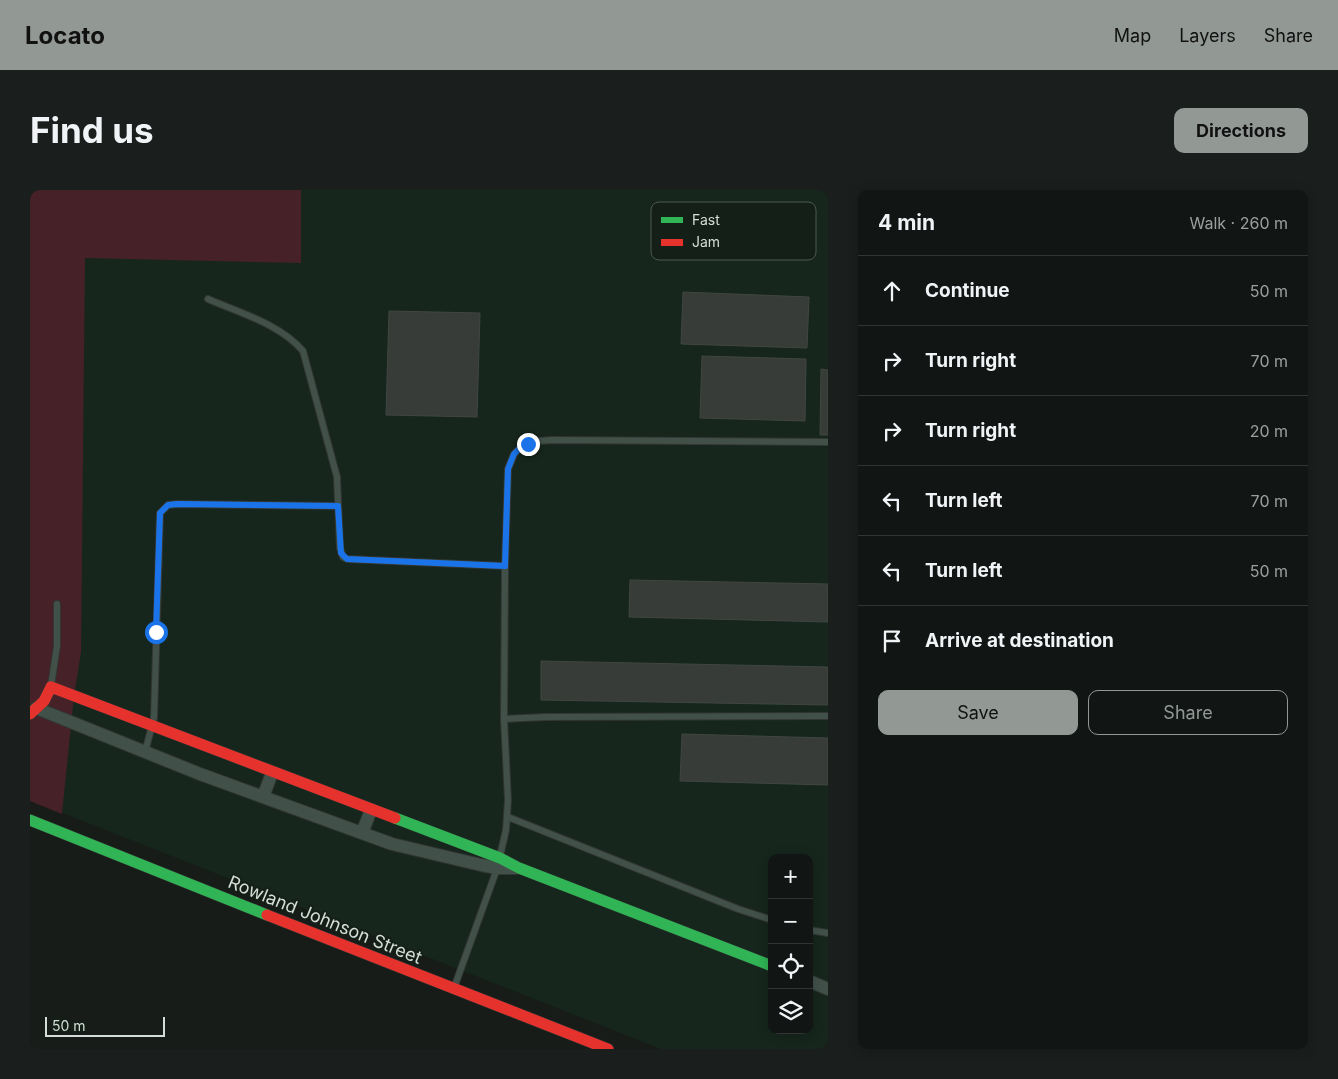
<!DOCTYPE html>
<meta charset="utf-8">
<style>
body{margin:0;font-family:Inter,sans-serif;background:#1a1e1c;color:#f1f3f6}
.controls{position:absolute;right:15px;bottom:15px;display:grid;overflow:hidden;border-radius:10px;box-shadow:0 2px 12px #0003}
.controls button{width:45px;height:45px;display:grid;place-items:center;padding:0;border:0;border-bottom:1px solid #303433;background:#111513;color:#f1f3f6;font:25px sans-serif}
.scale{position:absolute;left:15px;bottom:12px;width:120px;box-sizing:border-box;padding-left:5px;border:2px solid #d5ddd8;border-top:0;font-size:14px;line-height:18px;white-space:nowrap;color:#d5ddd8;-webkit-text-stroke:4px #141f18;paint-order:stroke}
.stop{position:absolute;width:15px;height:15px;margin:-11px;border:4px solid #1a73e8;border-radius:50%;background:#fff}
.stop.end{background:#1a73e8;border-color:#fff;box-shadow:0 1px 5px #0008}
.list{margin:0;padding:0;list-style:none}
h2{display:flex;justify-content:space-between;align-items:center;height:65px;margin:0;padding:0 20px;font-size:21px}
h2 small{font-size:16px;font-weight:400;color:#9c9fa0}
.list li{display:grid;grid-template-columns:32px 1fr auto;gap:15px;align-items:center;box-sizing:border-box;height:70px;padding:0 20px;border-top:1px solid #303433}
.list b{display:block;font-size:19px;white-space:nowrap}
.list em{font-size:16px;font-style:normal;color:#9c9fa0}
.actions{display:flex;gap:10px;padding:15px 20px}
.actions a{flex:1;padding:11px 0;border:1px solid #929995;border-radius:10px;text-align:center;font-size:18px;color:#929995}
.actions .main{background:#929995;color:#111}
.icon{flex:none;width:28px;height:28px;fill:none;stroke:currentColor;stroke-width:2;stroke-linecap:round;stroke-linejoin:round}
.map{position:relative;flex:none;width:798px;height:859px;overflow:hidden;border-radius:10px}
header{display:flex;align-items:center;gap:30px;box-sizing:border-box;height:70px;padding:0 25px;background:#929995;color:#111}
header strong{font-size:24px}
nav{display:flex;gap:28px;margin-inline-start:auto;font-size:18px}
.intro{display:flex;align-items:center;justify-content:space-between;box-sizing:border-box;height:120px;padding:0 30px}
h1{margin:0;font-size:35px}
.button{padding:12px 22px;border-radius:10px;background:#929995;color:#111;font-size:18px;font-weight:700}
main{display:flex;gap:30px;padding:0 30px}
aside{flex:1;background:#111513;border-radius:10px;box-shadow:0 2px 12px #0003}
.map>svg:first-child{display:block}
</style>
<header>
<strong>Locato</strong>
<nav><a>Map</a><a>Layers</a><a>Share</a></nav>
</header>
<div class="intro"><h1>Find us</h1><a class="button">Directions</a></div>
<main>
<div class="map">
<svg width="798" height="859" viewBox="0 0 798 859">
<rect width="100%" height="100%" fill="#171c19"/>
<path fill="#16261d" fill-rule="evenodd" d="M0,0H798V859H631L0,610ZM742,668H779V840H742Z"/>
<path fill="#472128" d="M0,0H271V73L55,68L51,462L44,506L32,624L0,611Z"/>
<path fill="#373c38" stroke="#414643" d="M653,102L779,107L777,158L651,154Z
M359,121L450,123L447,227L356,225Z
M672,166L776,169L775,231L670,228Z
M791,179L798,180V245H790Z
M600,390L798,394V432L599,427Z
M511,471L798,477V515L511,510Z
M652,544L798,548V595L650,591Z"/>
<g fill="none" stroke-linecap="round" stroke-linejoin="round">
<g stroke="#323634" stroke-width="8">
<path id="lane" d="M178,109C210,123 250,134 273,161L307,287L310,358L313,367L317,369L475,376
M21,496L27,456V414
M474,529L515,527L798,526
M115,562L124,528L130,323L138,315L147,314L308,316
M478,627L708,719L742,730
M470,666L476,640L478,610L474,529L475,376L478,279L484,264L491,257L509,251L522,250L798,252
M779,740L798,743
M424,798L468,676"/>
</g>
<g stroke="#323634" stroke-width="14">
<path id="street" d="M6,518L170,584L362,654L451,675L467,678H486
M233,607L242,583
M332,643L341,620
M779,791L798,799"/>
</g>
<g stroke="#323634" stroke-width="12">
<path id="fast" d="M365,628L470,668L489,678L742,776
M0,630L237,725"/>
</g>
<g stroke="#323634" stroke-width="12">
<path id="jam" d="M0,524L14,511L21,497L365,628
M237,725L578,859"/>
</g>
<use href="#lane" stroke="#415149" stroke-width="6"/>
<use href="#street" stroke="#415149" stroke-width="12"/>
<use href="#fast" stroke="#30b455" stroke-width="11"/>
<use href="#jam" stroke="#e5322d" stroke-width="11"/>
</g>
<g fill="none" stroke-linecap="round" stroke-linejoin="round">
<path stroke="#1a73e8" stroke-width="6" d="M126,442L130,323L138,315L147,314L308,316L311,363L317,369L475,376L478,279L484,264L491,257L498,254"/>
</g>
<g text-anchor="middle" stroke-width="4" stroke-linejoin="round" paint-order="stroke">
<g font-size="18" fill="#d5ddd8" stroke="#141f18">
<text transform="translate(295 730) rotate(22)" y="6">Rowland Johnson Street</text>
</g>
</g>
<rect x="621" y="12" width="165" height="58" rx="8" fill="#141f18" stroke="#4e5852" stroke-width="1"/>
<rect x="631" y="27" width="22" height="6" fill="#30b455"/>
<rect x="631" y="49" width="22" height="7" fill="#e5322d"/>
<g font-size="14" fill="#d5ddd8">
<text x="662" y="35">Fast</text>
<text x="662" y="57">Jam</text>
</g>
</svg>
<div class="controls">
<button>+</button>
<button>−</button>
<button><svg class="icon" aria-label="locate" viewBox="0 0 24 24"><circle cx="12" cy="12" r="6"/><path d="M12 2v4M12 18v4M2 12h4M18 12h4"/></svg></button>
<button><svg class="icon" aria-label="layers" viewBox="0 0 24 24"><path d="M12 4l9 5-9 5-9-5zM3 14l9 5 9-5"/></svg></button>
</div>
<div class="scale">50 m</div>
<div class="stop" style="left:126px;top:442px"></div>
<div class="stop end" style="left:498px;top:254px"></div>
</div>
<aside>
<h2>4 min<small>Walk · 260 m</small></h2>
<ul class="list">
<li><svg class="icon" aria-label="ahead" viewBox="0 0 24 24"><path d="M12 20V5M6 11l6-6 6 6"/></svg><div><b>Continue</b></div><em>50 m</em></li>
<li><svg class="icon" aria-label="right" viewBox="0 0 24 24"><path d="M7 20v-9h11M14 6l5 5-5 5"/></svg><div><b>Turn right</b></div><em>70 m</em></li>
<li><svg class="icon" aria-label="right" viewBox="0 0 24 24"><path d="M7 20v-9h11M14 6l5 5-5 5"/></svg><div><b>Turn right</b></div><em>20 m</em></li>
<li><svg class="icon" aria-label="left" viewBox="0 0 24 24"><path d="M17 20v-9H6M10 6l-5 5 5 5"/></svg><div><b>Turn left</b></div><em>70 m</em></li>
<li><svg class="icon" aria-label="left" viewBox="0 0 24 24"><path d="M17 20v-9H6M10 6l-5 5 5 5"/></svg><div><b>Turn left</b></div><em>50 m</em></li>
<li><svg class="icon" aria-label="arrive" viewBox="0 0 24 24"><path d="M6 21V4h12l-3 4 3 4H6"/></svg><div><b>Arrive at destination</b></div></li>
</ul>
<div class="actions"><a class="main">Save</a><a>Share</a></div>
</aside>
</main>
